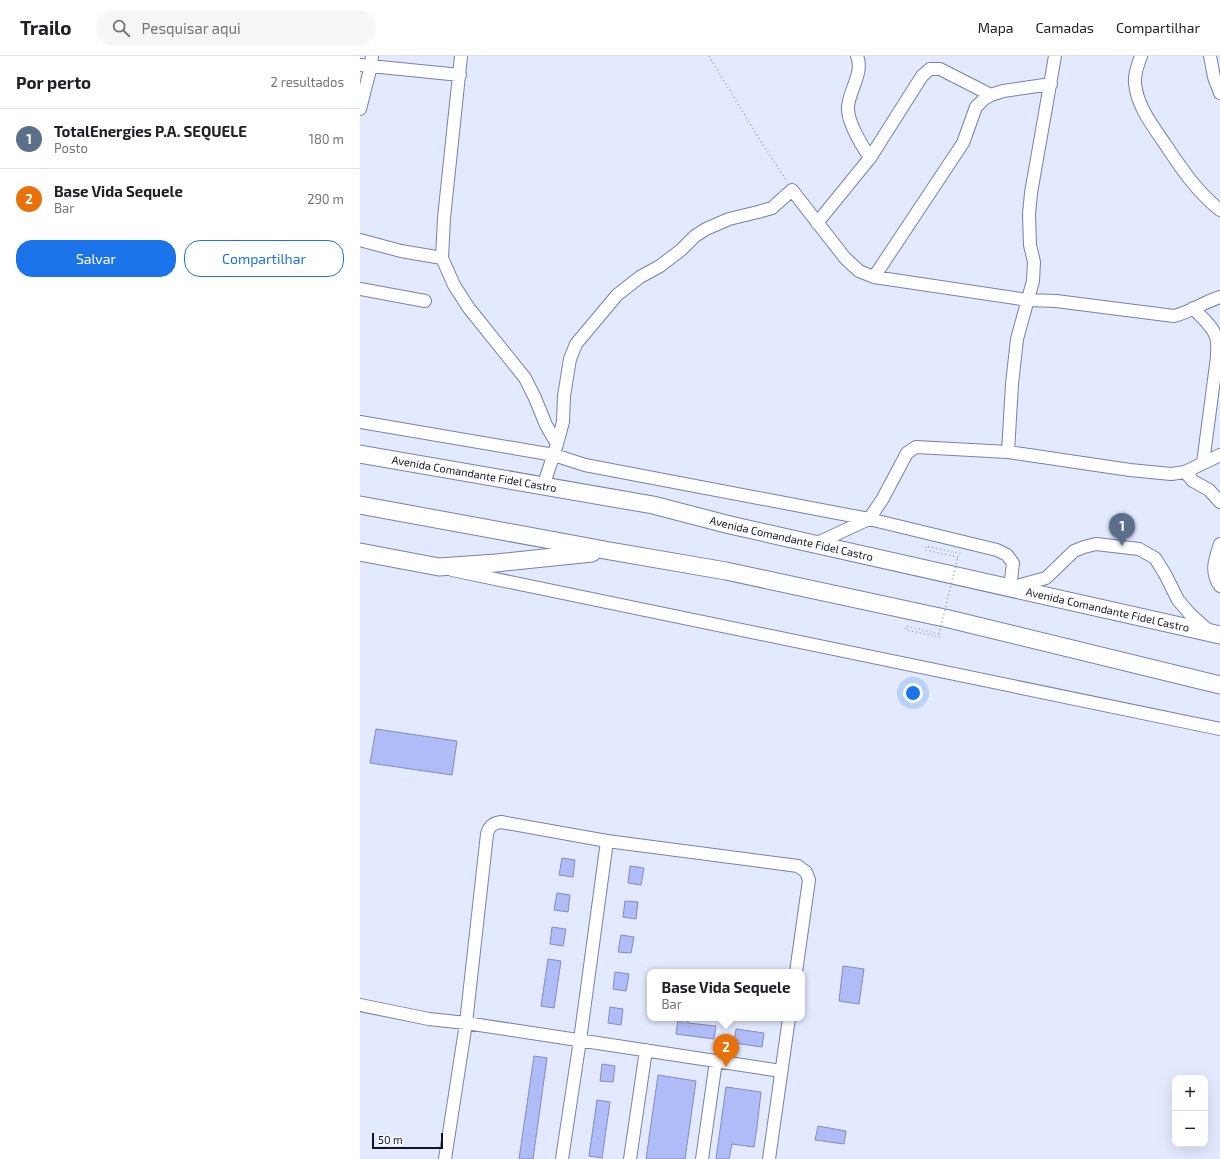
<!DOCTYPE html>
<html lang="pt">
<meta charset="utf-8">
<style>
body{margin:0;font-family:"Exo 2",sans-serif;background:#f6f6f6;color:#202124}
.controls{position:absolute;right:12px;bottom:12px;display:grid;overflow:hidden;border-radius:8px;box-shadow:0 4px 16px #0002}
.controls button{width:36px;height:36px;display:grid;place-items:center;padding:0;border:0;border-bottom:1px solid #e0e0e0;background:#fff;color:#202124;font:20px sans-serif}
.scale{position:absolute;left:12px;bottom:10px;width:71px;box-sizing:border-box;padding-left:4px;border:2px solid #121527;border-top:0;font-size:11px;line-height:14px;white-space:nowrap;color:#121527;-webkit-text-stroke:3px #f7f7f7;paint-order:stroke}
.you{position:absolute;left:553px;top:637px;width:14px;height:14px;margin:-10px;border:3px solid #fff;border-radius:50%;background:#1a73e8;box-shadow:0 0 0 6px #1a73e833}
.badge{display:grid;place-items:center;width:26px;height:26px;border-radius:50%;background:#1a73e8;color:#fff;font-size:13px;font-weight:700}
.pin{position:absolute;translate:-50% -33px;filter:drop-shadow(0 1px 2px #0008)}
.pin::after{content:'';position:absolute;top:21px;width:14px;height:12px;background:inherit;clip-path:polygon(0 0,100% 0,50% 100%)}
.popup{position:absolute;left:287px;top:913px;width:158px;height:52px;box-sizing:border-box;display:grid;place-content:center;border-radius:8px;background:#fff;filter:drop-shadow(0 1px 3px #0005);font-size:13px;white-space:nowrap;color:#757577}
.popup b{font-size:15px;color:#202124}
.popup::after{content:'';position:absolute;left:50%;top:100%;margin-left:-8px;border:8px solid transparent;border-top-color:#fff}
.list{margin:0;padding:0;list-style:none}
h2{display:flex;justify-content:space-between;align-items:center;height:52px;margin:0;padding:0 16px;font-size:17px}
h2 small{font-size:13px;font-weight:400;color:#757577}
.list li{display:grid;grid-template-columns:26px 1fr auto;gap:12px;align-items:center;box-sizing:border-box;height:60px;padding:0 16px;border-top:1px solid #e0e0e0}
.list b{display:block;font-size:15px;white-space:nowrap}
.list p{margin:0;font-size:13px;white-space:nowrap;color:#757577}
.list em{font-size:13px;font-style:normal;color:#757577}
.actions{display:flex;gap:8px;padding:12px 16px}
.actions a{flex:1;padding:9px 0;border:1px solid #1a73e8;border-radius:16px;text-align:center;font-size:14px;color:#1a73e8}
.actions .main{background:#1a73e8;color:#fff}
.icon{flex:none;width:22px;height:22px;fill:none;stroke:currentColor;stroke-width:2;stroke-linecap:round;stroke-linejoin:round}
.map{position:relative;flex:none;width:860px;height:1103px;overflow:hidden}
header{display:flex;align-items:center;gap:24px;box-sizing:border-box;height:56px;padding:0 20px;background:#fff;border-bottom:1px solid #e0e0e0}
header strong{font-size:19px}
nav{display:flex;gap:22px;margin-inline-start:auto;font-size:14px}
.search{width:280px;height:36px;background:#f6f6f6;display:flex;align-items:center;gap:10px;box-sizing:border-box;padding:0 14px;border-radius:22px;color:#757577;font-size:15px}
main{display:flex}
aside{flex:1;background:#fff}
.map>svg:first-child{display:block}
</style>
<header>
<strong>Trailo</strong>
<div class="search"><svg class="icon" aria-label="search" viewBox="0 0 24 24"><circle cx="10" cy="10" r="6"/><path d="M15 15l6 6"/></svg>Pesquisar aqui</div>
<nav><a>Mapa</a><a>Camadas</a><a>Compartilhar</a></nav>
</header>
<main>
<aside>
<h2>Por perto<small>2 resultados</small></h2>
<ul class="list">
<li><span class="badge" style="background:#5c6f8a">1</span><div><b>TotalEnergies P.A. SEQUELE</b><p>Posto</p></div><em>180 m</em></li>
<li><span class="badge" style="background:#e8710a">2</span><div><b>Base Vida Sequele</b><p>Bar</p></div><em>290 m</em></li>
</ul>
<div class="actions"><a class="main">Salvar</a><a>Compartilhar</a></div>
</aside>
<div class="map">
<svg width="860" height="1103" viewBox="0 0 860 1103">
<rect width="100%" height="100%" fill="#e3e9fe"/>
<path fill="#afbcf7" stroke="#828cbd" d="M16,673L97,685L92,719L10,707Z
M202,802L215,804L213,821L199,819Z
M270,810L284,812L281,829L268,827Z
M197,837L210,839L208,856L194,854Z
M265,845L278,846L276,863L263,861Z
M192,871L206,873L203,890L190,888Z
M261,879L274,881L271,897L258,896Z
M188,903L201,905L194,952L181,950Z
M483,910L504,913L499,948L479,945Z
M255,916L269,918L266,935L253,933Z
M250,951L263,953L261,969L248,967Z
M318,963L328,964V967L356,970L354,983L316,978Z
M376,973L404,977L402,991L374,987Z
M174,1000L187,1002L173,1103H159Z
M242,1008L255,1010L253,1026L240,1025Z
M298,1019L336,1025L325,1103H286Z
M366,1031L401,1036L397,1071L394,1091L372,1088L369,1103H356Z
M237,1044L250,1046L242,1102L229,1100Z
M458,1070L486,1075L484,1088L455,1084Z"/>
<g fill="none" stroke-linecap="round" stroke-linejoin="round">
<g stroke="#7680b0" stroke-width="14">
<path id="minor" d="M101,0L84,162L82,202L94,229L108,251L165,322L175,342L186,369L197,388L183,431
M497,0C504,17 489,34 488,51C487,65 502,90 510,102
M781,0C778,9 774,17 775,27C777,50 792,69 805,88C821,112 837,136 860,154
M850,0L854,21L860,37
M0,9L100,19
M0,53L11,10L12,0
M457,167L510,102L562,20L570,13H580L631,39
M0,184L41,195L82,202
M514,221L603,87L616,51L624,43L631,39L643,35L691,28
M0,233L65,245
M833,252C841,261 853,270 856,281C858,287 857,295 857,301L843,407
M0,366L194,399L225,409L509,463L637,494L647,499L653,507L650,532L686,522L714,495L724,491L736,488L779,493L795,502L805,518L818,544L830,558L850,576
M197,388L203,366L204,340L210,303L216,288L257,239L280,221L300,210L321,194L335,180L346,173L369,163L398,156L412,152L432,134L485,202L499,215L514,221L668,244L696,245L814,260C830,256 844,246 860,241
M648,396L652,328L657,283L673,225L674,206L670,189L669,158L671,137L695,0
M825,416L833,425L849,434L860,446
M455,488L509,463L522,444L547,397L556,391L648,396L770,414L811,418L825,416L860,399
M860,488C855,503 850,516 860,530
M92,514L860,673
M0,949L69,963L106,967L421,1015
M85,1103L106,967L127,778C129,770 133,767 141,766L247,785L438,810L446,816L449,824L436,916
M202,1103L220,984L247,785
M270,1103L286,994
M342,1103L356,1005
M409,1103L429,962"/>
</g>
<g stroke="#7680b0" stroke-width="19">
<g id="highway">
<path id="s1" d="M0,398L293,449L370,469L860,579"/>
<path d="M0,449L250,495L366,515L589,563L860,629"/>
<path d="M0,496L79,511L136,507L232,497"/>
</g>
</g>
<path stroke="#999eb2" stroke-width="1.5" stroke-dasharray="1 3" stroke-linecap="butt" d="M349,0L398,81L426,124
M598,501L565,494L566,490L602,498
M579,578L546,570V574L581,581"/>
<use href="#minor" stroke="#fff" stroke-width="12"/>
<use href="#highway" stroke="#fff" stroke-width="17"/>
<path stroke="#999eb2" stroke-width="1.5" stroke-dasharray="1 3" stroke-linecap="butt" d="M579,578L598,501"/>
</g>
<g text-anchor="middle" stroke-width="3" stroke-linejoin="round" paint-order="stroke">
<g font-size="11" fill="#121527" stroke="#f7f7f7">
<text dy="4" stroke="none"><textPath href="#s1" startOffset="116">Avenida Comandante Fidel Castro</textPath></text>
<text dy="4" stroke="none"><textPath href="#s1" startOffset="440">Avenida Comandante Fidel Castro</textPath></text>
<text dy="4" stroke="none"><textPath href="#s1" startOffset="764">Avenida Comandante Fidel Castro</textPath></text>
</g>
</g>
</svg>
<div class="controls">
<button>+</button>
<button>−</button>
</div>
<div class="scale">50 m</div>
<div class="you"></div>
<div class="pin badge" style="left:762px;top:490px;background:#5c6f8a">1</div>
<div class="pin badge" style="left:366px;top:1011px;background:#e8710a">2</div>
<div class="popup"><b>Base Vida Sequele</b>Bar</div>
</div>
</main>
